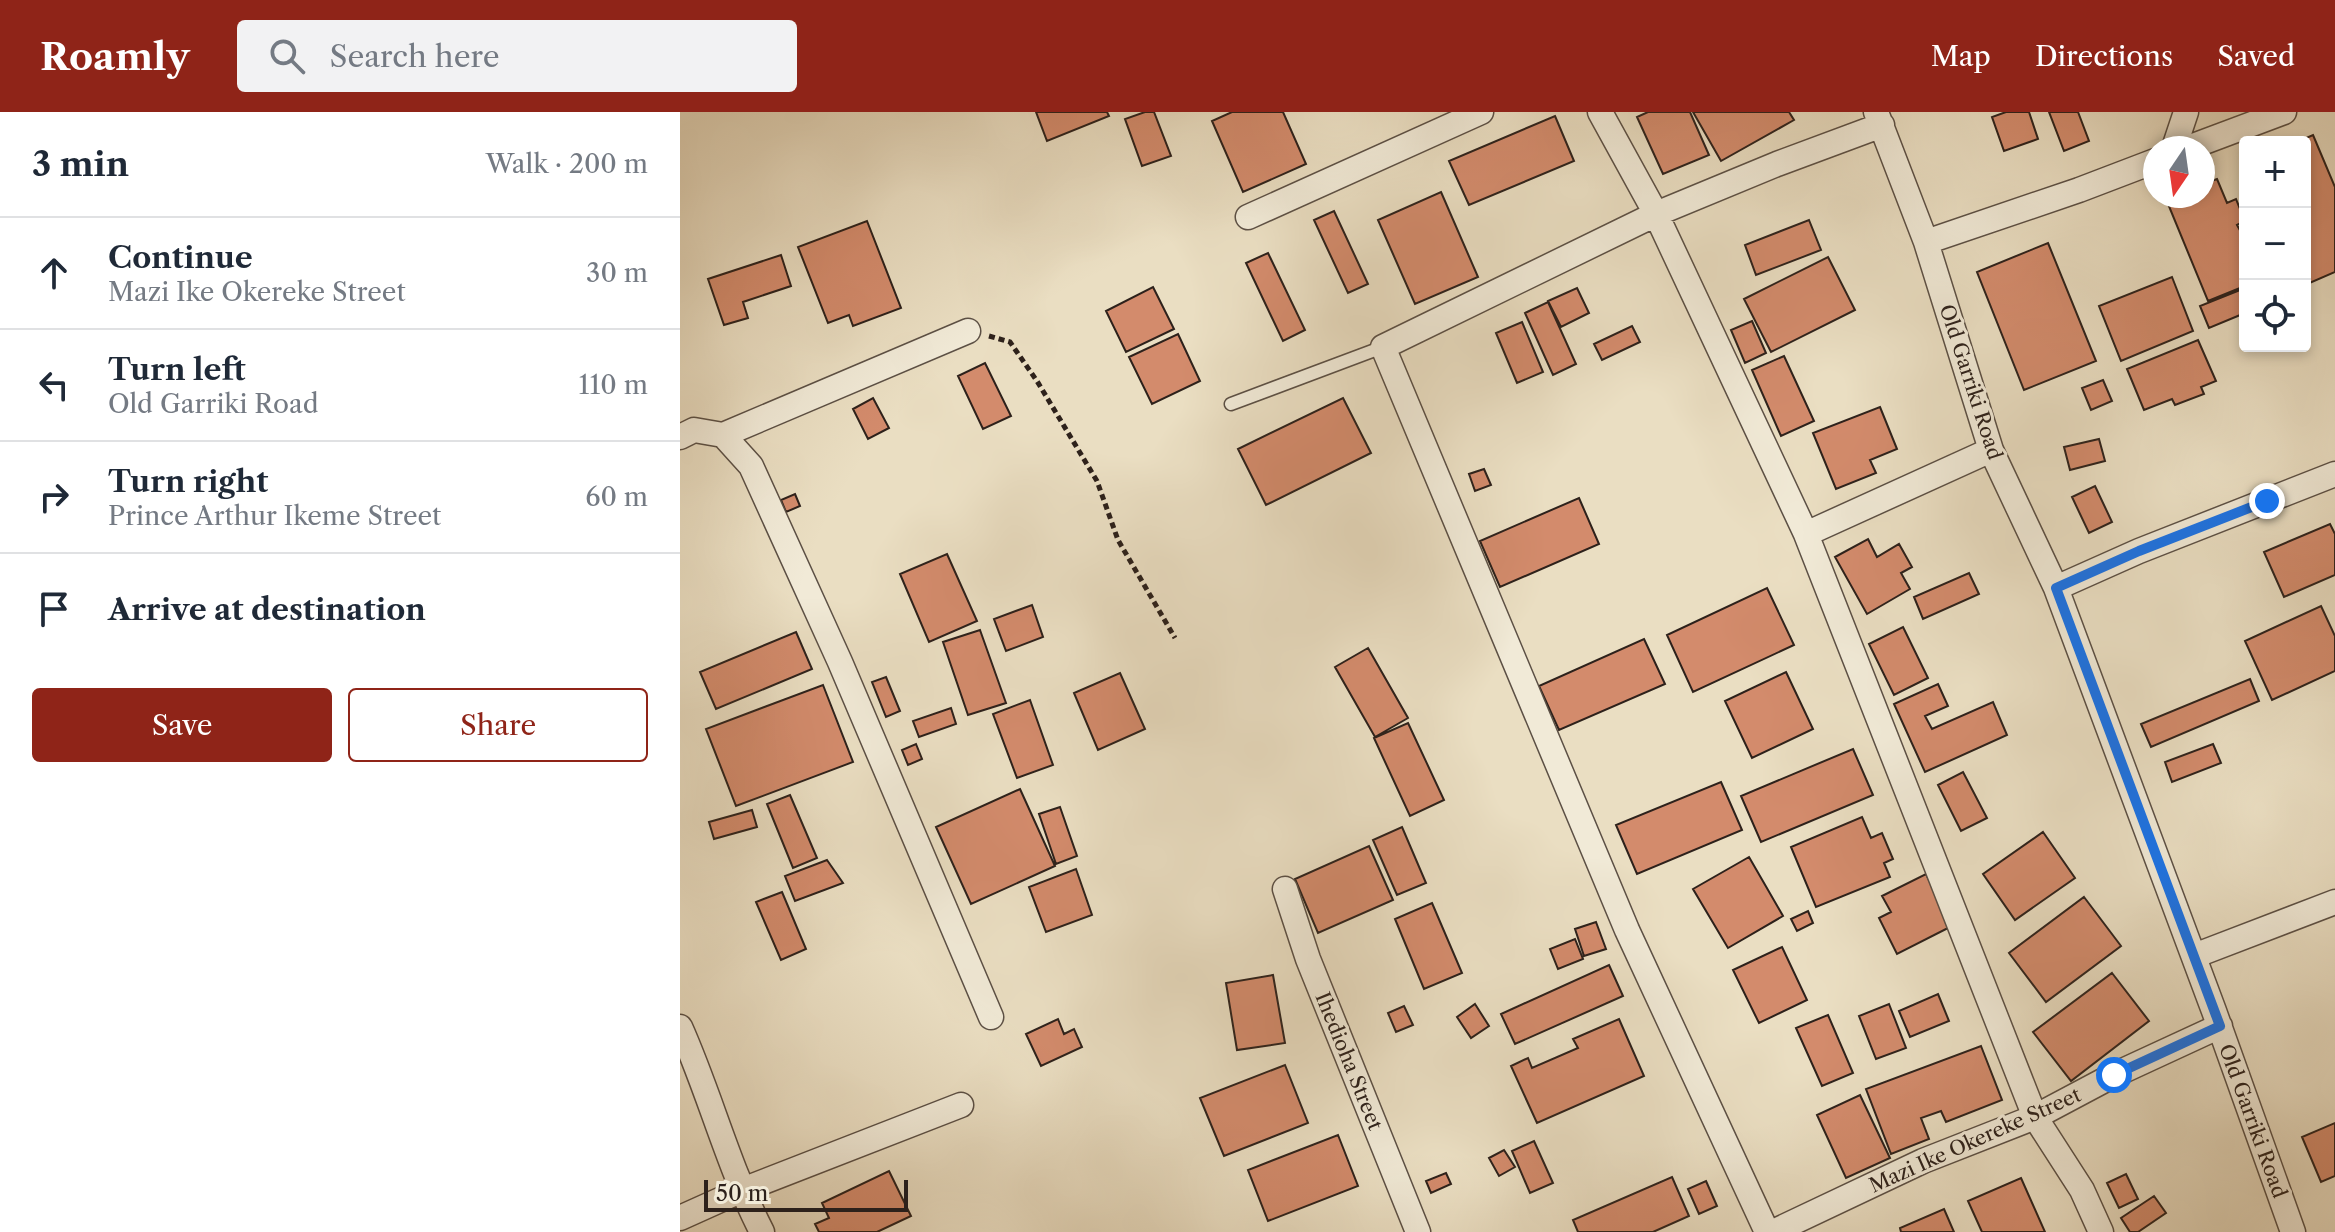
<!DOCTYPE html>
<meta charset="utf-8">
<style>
body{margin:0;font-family:"Libre Caslon Text",serif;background:#f2f2f3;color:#1f2937}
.controls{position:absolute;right:24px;top:24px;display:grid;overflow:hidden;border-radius:8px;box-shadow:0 4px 12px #0003}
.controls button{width:72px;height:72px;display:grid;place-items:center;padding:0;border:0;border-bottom:2px solid #e0e1e3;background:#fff;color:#1f2937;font:40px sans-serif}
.compass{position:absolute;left:1463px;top:24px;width:72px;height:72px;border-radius:50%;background:#fff;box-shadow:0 4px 12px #0003;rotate:193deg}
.scale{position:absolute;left:24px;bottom:20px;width:204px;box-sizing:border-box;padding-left:8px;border:4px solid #2d211b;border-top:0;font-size:22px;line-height:28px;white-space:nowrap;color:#2d211b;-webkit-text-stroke:6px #f1ead7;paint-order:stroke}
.stop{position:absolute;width:24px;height:24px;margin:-18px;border:6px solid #1a73e8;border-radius:50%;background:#fff}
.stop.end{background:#1a73e8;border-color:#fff;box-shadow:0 2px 8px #0008}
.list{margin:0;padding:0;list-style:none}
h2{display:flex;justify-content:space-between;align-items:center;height:104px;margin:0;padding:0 32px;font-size:34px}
h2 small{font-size:26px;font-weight:400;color:#747a83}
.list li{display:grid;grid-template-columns:52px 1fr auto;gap:24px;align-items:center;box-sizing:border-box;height:112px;padding:0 32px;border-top:2px solid #e0e1e3}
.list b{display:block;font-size:30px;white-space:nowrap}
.list p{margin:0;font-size:26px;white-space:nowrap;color:#747a83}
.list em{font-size:26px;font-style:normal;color:#747a83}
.actions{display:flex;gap:16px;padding:24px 32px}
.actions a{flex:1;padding:18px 0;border:2px solid #8f2418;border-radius:8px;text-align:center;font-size:28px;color:#8f2418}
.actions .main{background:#8f2418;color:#fff}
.icon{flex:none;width:44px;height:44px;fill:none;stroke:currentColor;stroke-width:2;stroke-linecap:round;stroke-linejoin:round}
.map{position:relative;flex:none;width:1655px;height:1120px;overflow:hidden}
header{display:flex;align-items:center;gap:48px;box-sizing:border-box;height:112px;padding:0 40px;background:#8f2418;color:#fff}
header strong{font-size:38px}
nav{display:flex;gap:44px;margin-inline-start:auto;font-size:28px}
.search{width:560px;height:72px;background:#f2f2f3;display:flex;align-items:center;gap:20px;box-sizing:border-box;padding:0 28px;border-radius:8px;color:#747a83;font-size:30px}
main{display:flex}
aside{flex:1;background:#fff}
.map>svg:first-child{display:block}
</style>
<header>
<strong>Roamly</strong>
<div class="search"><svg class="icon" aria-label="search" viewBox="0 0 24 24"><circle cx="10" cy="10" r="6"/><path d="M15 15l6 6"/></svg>Search here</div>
<nav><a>Map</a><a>Directions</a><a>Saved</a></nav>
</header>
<main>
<aside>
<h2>3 min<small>Walk · 200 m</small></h2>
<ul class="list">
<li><svg class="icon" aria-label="ahead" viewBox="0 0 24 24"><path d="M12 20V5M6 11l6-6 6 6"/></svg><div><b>Continue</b><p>Mazi Ike Okereke Street</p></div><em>30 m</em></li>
<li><svg class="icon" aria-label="left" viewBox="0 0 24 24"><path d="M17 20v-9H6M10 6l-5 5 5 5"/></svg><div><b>Turn left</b><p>Old Garriki Road</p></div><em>110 m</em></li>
<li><svg class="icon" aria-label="right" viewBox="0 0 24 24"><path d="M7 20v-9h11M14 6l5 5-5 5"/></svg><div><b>Turn right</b><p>Prince Arthur Ikeme Street</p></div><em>60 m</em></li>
<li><svg class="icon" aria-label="arrive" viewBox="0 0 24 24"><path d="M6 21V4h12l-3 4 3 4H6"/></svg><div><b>Arrive at destination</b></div></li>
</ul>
<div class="actions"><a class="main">Save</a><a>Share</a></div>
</aside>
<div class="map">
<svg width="1655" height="1120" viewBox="0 0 1655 1120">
<rect width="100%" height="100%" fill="#eadec2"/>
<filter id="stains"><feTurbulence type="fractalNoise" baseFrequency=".0025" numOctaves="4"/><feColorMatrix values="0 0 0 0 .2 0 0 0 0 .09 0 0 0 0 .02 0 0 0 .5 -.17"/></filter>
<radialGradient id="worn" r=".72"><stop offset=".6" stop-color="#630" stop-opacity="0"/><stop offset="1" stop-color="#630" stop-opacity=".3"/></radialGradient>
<path fill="#d38b6c" stroke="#2d211b" stroke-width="2" d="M356,0H427L429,4L367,29Z
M465,0H474L491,44L462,54L445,7Z
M552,0H603L626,52L563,80L532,9Z
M968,0H1010L1029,43L983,62L957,5Z
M1013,0H1109L1114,8L1041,49Z
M1326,0H1349L1358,27L1324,39L1312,5Z
M1369,0H1398L1409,29L1384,39Z
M875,4L894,49L789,93L769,49Z
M1633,23L1655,75V160L1625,173V30H1617Z
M1537,67L1547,91L1556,87L1565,109L1557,113L1562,122L1565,121V174L1528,189L1486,87L1494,84H1523V72Z
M761,80L798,165L735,192L698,108Z
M654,99L688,172L668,181L634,108Z
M1129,108L1141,138L1076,163L1065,133Z
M187,109L221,196L173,214L169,203L148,211L118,135Z
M1368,131L1416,249L1344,278L1297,160Z
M588,141L625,218L603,229L566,151Z
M101,143L111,174L63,190L68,206L44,213L28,167Z
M1148,145L1175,198L1091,240L1064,187Z
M1492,165L1513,219L1441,249L1419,194Z
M473,175L494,217L446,240L426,199Z
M897,176L909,201L881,215L868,189Z
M1565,176V201L1529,216L1520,194Z
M868,190L896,252L873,263L845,201Z
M1072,209L1086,241L1065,251L1051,218Z
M842,210L863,260L837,271L816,221Z
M952,214L960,230L922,248L914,232Z
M498,222L520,269L472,292L449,245Z
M1518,228L1536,269L1521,275L1524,282L1495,293L1492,287L1464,298L1447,257Z
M1104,244L1134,309L1101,324L1072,258Z
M305,251L331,304L303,317L278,264Z
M1423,268L1432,289L1411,298L1402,276Z
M193,286L209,316L188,327L173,297Z
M663,286L691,341L586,393L558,337Z
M1200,295L1217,337L1190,348L1196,361L1156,377L1133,321Z
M1419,327L1425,349L1390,358L1384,335Z
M804,357L811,373L795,379L789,362Z
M1415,374L1432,410L1409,421L1392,385Z
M115,382L120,394L106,400L101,388Z
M899,386L919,432L820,475L800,429Z
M1650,412L1655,422V463L1604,485L1584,440Z
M1188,427L1197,445L1219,432L1232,455L1221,461L1230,477L1187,502L1155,445Z
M267,442L297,509L249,530L220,462Z
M1289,461L1299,482L1243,507L1234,485Z
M1087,476L1114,533L1013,580L987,523Z
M352,493L363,525L326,539L314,507Z
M1641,494L1655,524V559L1592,588L1565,529Z
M1223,515L1248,566L1214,583L1189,532Z
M300,518L326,591L288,603L263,530Z
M116,520L132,557L36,597L20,560Z
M964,527L985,572L879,618L859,574Z
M688,536L728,606L695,625L655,555Z
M1106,560L1133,617L1072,646L1045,589Z
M440,561L465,617L418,638L394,581Z
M206,565L220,599L206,605L192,570Z
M1570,567L1579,589L1471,635L1461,612Z
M1258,572L1268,594L1245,604L1252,617L1313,590L1327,623L1245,660L1214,592Z
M143,573L173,650L56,694L26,617Z
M350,588L373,653L337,666L313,602Z
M271,596L276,612L239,625L233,609Z
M728,611L764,688L730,704L694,626Z
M236,632L242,647L228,653L222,638Z
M1533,632L1541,651L1492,670L1485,650Z
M1173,637L1193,683L1081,730L1061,684Z
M1283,660L1307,706L1281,719L1258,673Z
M1041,670L1062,718L957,762L936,713Z
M340,677L375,754L291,792L256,715Z
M110,683L137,746L113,756L87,692Z
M380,695L397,744L376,752L359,702Z
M72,698L77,715L34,727L29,710Z
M1182,705L1191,726L1202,721L1213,747L1204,751L1210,765L1136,795L1111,735Z
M722,715L746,771L717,783L693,728Z
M1363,720L1395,766L1335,808L1303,762Z
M689,734L713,788L638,821L615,767Z
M1069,745L1103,804L1048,836L1013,777Z
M147,748L163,771L115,789L105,764Z
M396,757L412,803L366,820L349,775Z
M1246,762L1272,814L1217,842L1199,806L1211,800L1202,784Z
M102,780L126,837L101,848L76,790Z
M1404,785L1441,834L1366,890L1329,841Z
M752,791L782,861L744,877L715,807Z
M1128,799L1133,811L1117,819L1111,807Z
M916,810L926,837L904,844L895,817Z
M895,827L903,847L878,857L870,837Z
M1102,835L1127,888L1079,911L1053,858Z
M929,853L943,884L835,932L821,902Z
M1432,861L1469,909L1391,969L1353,920Z
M593,863L605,931L557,938L546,871Z
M1258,882L1269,909L1230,925L1219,899Z
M795,892L809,914L791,926L777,905Z
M1209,892L1226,936L1196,947L1179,904Z
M724,894L733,913L716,920L708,901Z
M1148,903L1173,961L1142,974L1116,916Z
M378,907L384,922L394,917L402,935L361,954L346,922Z
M939,907L964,964L857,1011L831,954L848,946L852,956L898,936L893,927Z
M1301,934L1322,988L1266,1010L1261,999L1241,1006L1249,1027L1211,1042L1186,977Z
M605,953L628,1011L544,1044L520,986Z
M1180,983L1210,1046L1166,1066L1137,1003Z
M1655,1011V1064L1641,1070L1622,1025Z
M658,1023L678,1074L588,1109L568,1058Z
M854,1029L873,1071L850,1081L832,1039Z
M824,1038L835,1055L819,1064L809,1046Z
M209,1059L231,1104L197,1120H139L135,1112L149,1106L142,1091Z
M766,1061L771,1072L751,1081L746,1069Z
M1446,1062L1458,1087L1439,1096L1427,1071Z
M992,1065L1009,1104L973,1120H898L893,1108Z
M1341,1066L1365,1120H1302L1288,1089Z
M1026,1069L1037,1094L1019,1102L1008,1077Z
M1474,1084L1486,1101L1458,1120H1450L1441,1106Z
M1264,1097L1274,1120H1221L1220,1116Z"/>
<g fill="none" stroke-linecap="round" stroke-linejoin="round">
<g stroke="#5c5045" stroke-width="15">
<path id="lane" d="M551,292L703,235"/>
</g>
<g stroke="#5c5045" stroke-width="27">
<path id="street" d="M920,0L976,102L1126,422L1355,1005L1402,1078L1421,1120
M1196,0L1246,130L1311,338L1376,476L1534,899L1613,1120
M1494,36L1506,0
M1508,36L1604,0
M568,105L801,0
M1246,130L1399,78L1475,49
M43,323L288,219
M0,325L14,318L43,323L71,354L160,550L311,905
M1126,422L1311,338
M1376,476L1459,439L1655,362
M605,777L628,847L738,1120
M1514,844L1655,790
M0,915C30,982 48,1054 82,1120
M0,1106L60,1079L281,993
M1087,1120L947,818L703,235L976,102L1097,52L1202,13
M1093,1120L1243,1049L1355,1005L1434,963L1540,914"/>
</g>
<path stroke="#2d211b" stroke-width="5" stroke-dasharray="6 4" stroke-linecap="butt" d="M309,224L330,230L357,269L417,369L438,428L495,526"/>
<use href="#lane" stroke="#f1ead7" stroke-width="12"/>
<use href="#street" stroke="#f1ead7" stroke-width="24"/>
</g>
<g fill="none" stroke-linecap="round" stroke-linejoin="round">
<path stroke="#1a73e8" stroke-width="10" d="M1434,963L1540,914L1376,476L1459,439L1587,389"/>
</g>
<g text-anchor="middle" stroke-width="6" stroke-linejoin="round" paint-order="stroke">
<g font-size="20" fill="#2d211b" stroke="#f1ead7">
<text transform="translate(1291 270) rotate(72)" y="7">Old Garriki Road</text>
<text transform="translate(669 949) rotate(68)" y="7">Ihedioha Street</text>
<text transform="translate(1573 1009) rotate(70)" y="7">Old Garriki Road</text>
<text transform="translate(1295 1028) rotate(-24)" y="7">Mazi Ike Okereke Street</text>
</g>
</g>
<rect width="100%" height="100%" filter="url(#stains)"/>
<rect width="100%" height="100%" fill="url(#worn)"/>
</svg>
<div class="controls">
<button>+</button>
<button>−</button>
<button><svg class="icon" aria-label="locate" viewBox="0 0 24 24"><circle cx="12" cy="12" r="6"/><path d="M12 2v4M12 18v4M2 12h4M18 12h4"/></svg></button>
</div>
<svg class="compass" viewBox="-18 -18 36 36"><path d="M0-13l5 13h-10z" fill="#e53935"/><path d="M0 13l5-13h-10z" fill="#747a83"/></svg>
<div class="scale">50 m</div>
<div class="stop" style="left:1434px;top:963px"></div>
<div class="stop end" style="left:1587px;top:389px"></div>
</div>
</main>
